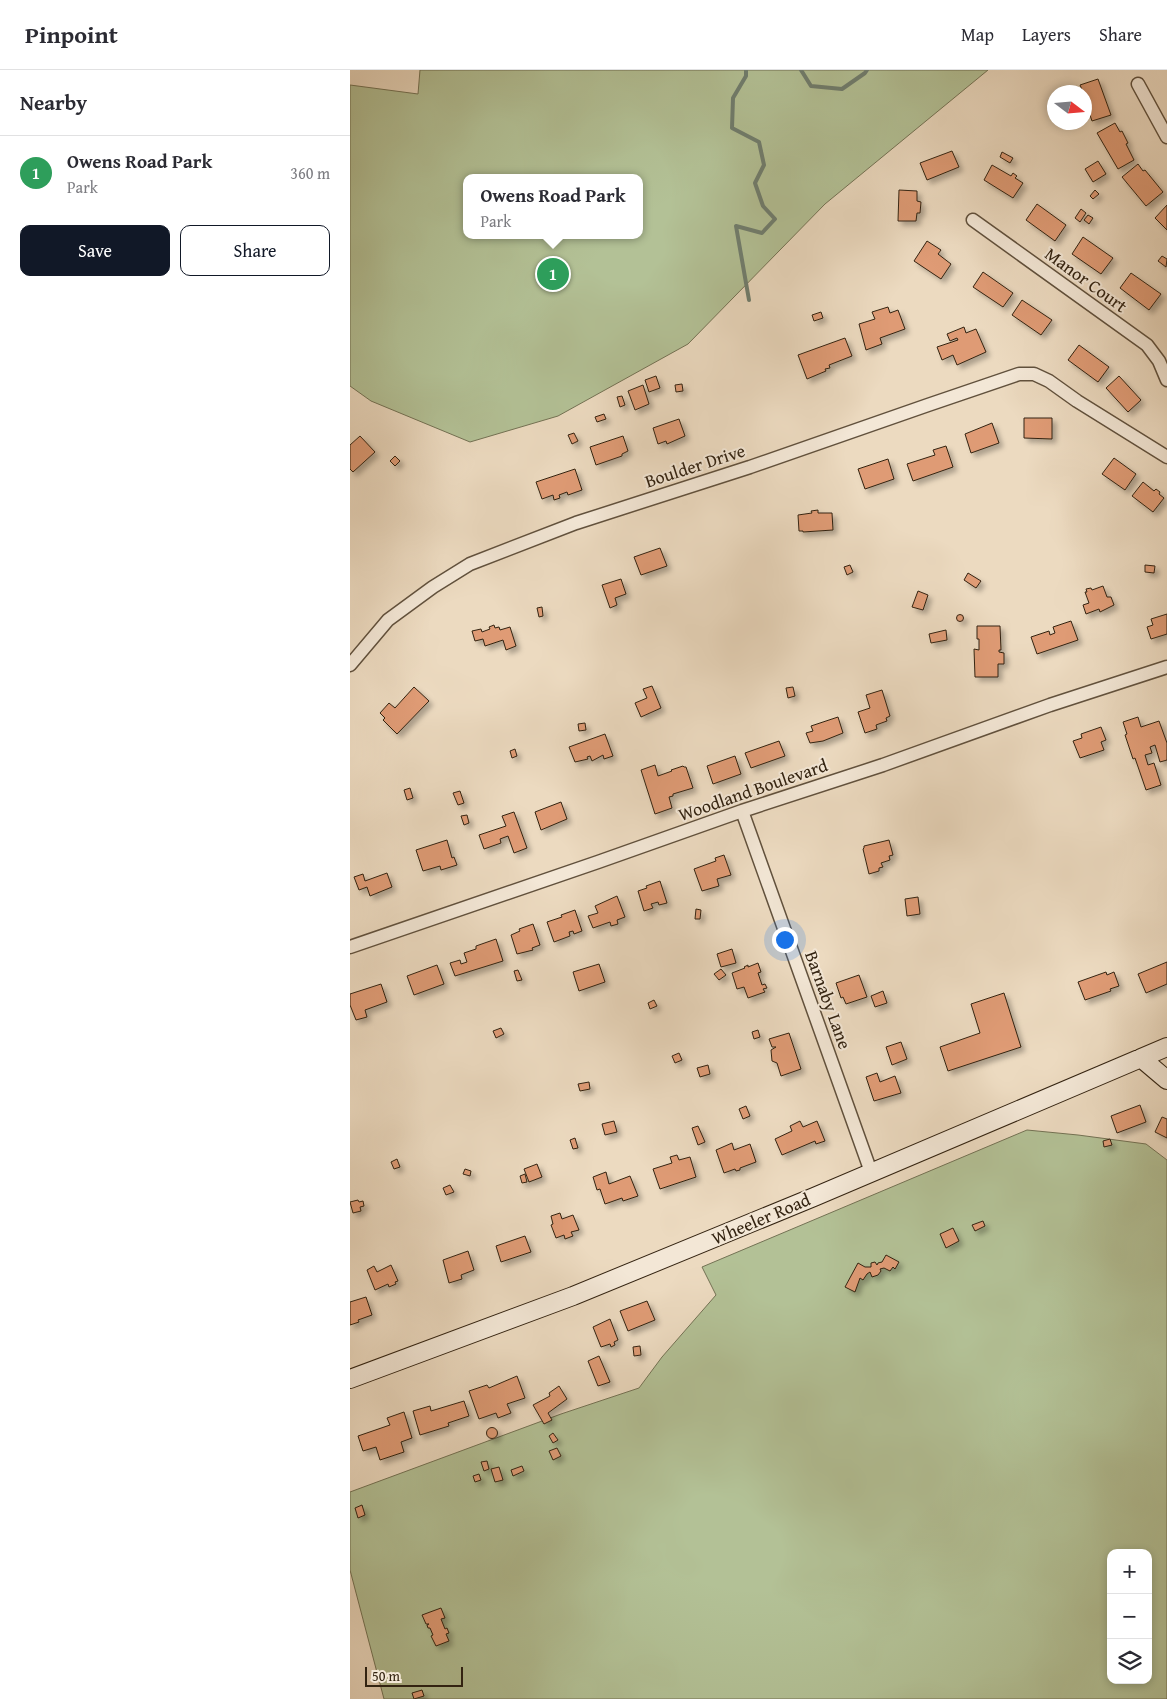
<!DOCTYPE html>
<meta charset="utf-8">
<style>
body{margin:0;font-family:"Gentium Book Plus",serif;background:#f2f2f3;color:#2b2b33}
.controls{position:absolute;right:15px;bottom:15px;display:grid;overflow:hidden;border-radius:10px;box-shadow:0 2px 8px #0003}
.controls button{width:45px;height:45px;display:grid;place-items:center;padding:0;border:0;border-bottom:1px solid #e1e1e2;background:#fff;color:#2b2b33;font:25px sans-serif}
.compass{position:absolute;left:697px;top:15px;width:45px;height:45px;border-radius:50%;background:#fff;box-shadow:0 2px 8px #0003;rotate:106deg}
.scale{position:absolute;left:15px;bottom:12px;width:98px;box-sizing:border-box;padding-left:5px;border:2px solid #332311;border-top:0;font-size:14px;line-height:18px;white-space:nowrap;color:#332311;-webkit-text-stroke:4px #f3e7d6;paint-order:stroke}
.you{position:absolute;left:434px;top:869px;width:18px;height:18px;margin:-12px;border:4px solid #fff;border-radius:50%;background:#1a73e8;box-shadow:0 0 0 8px #1a73e833}
.badge{display:grid;place-items:center;width:32px;height:32px;border-radius:50%;background:#111827;color:#fff;font-size:16px;font-weight:700}
.pin{position:absolute;translate:-50% -50%;border:2px solid #fff;box-shadow:0 1px 5px #0006}
.popup{position:absolute;left:113px;top:104px;width:180px;height:65px;box-sizing:border-box;display:grid;place-content:center;border-radius:10px;background:#fff;filter:drop-shadow(0 1px 4px #0005);font-size:16px;white-space:nowrap;color:#7c7c81}
.popup b{font-size:19px;color:#2b2b33}
.popup::after{content:'';position:absolute;left:50%;top:100%;margin-left:-10px;border:10px solid transparent;border-top-color:#fff}
.list{margin:0;padding:0;list-style:none}
h2{display:flex;justify-content:space-between;align-items:center;height:65px;margin:0;padding:0 20px;font-size:21px}
h2 small{font-size:16px;font-weight:400;color:#7c7c81}
.list li{display:grid;grid-template-columns:32px 1fr auto;gap:15px;align-items:center;box-sizing:border-box;height:75px;padding:0 20px;border-top:1px solid #e1e1e2}
.list b{display:block;font-size:19px;white-space:nowrap}
.list p{margin:0;font-size:16px;white-space:nowrap;color:#7c7c81}
.list em{font-size:16px;font-style:normal;color:#7c7c81}
.actions{display:flex;gap:10px;padding:15px 20px}
.actions a{flex:1;padding:11px 0;border:1px solid #111827;border-radius:10px;text-align:center;font-size:18px;color:#111827}
.actions .main{background:#111827;color:#fff}
.icon{flex:none;width:28px;height:28px;fill:none;stroke:currentColor;stroke-width:2;stroke-linecap:round;stroke-linejoin:round}
.map{position:relative;flex:none;width:817px;height:1629px;overflow:hidden}
header{display:flex;align-items:center;gap:30px;box-sizing:border-box;height:70px;padding:0 25px;background:#fff;border-bottom:1px solid #e1e1e2}
header strong{font-size:24px}
nav{display:flex;gap:28px;margin-inline-start:auto;font-size:18px}
main{display:flex}
aside{flex:1;background:#fff}
.map>svg:first-child{display:block}
</style>
<header>
<strong>Pinpoint</strong>
<nav><a>Map</a><a>Layers</a><a>Share</a></nav>
</header>
<main>
<aside>
<h2>Nearby<small></small></h2>
<ul class="list">
<li><span class="badge" style="background:#2e9e5b">1</span><div><b>Owens Road Park</b><p>Park</p></div><em>360 m</em></li>
</ul>
<div class="actions"><a class="main">Save</a><a>Share</a></div>
</aside>
<div class="map">
<svg width="817" height="1629" viewBox="0 0 817 1629">
<defs>
<filter id="shadow"><feDropShadow dx="4" dy="4" stdDeviation="2.5" flood-color="#0004"/></filter>
</defs>
<rect width="100%" height="100%" fill="#ecdac0"/>
<filter id="stains"><feTurbulence type="fractalNoise" baseFrequency=".004" numOctaves="4"/><feColorMatrix values="0 0 0 0 .2 0 0 0 0 .09 0 0 0 0 .02 0 0 0 .5 -.17"/></filter>
<radialGradient id="worn" r=".72"><stop offset=".6" stop-color="#630" stop-opacity="0"/><stop offset="1" stop-color="#630" stop-opacity=".3"/></radialGradient>
<path fill="#b3c196" stroke="#737254" fill-rule="evenodd" d="M70,0H638L475,134L338,274L208,346L120,372L21,331L0,316V15L68,24ZM117,108H289V165H117Z
M677,1060L728,1065L796,1074L817,1090V1629H34L0,1500V1422L211,1344L289,1318L312,1287L366,1225L352,1197ZM761,1483H798V1610H761Z"/>
<g fill="none" stroke-linecap="round" stroke-linejoin="round">
<path stroke="#707e6f" stroke-width="4" d="M396,0V6L383,28L382,58L409,72L414,95L405,113L413,136L425,149L412,163L386,156L399,230
M451,0L461,16L492,19L515,3L517,0"/>
</g>
<path fill="#df9b74" stroke="#332311" filter="url(#shadow)" d="M748,9L761,45L742,51L734,28V22H733L730,15Z
M765,53L770,62L772,61L778,73L776,74L784,90L768,99L747,63Z
M602,81L609,97L577,110L570,93Z
M652,82L663,88L660,93L650,87Z
M748,91L756,104L743,112L735,99Z
M788,94L793,101L795,100L813,122L796,136L772,107Z
M642,95L661,106L663,103L667,106L665,108L673,113L663,128L634,110Z
M549,120L567,121V131L571,132L570,143H567L566,151H548Z
M745,120L749,124L743,129L740,126Z
M687,134L716,155L705,171L676,150Z
M817,135V160L805,148Z
M731,139L736,143L730,152L725,148Z
M738,145L743,148L739,154L734,150Z
M733,167L763,188L751,204L722,184Z
M577,171L591,180L588,184L601,194L591,209L564,191Z
M812,186L817,189L816,197L808,191Z
M633,202L663,223L653,237L623,217Z
M781,203L811,224L799,240L770,218Z
M672,230L702,250L691,265L662,245Z
M538,237L540,243L548,240L555,259L530,268L532,274L516,280L509,254L525,249L522,242Z
M471,242L473,248L464,251L462,245Z
M614,257L616,263L626,259L636,282L607,295L603,285L592,290L587,277L608,270L607,268L600,271L597,264Z
M495,268L502,286L479,295L480,298L475,299L476,301L457,309L448,285Z
M729,275L759,297L748,312L718,290Z
M306,306L310,318L299,322L295,310Z
M769,306L791,330L778,342L756,318Z
M332,314L333,321L326,322L325,315Z
M293,315L299,334L285,340L278,321Z
M272,326L275,335L270,337L267,327Z
M254,344L256,349L247,352L245,347Z
M674,348H702V369L674,368Z
M329,349L335,366L317,374L316,371L308,374L303,358Z
M642,353L649,373L621,383L615,364Z
M224,363L228,371L222,374L218,365Z
M10,366L25,382L3,402L0,399V375Z
M273,366L278,381L272,384V386L246,395L240,377Z
M596,376L603,397L563,411L557,394L585,385L583,380Z
M45,386L50,391L45,396L40,391Z
M764,388L786,404L775,420L752,404Z
M538,389L544,409L515,419L508,399Z
M225,399L232,420L218,425L217,422L209,425L210,428L204,430L203,425L192,429L186,412Z
M793,412L804,421L806,419L810,422L809,424L814,428L803,442L782,426Z
M468,440V443H482L483,460L453,462V461H449L448,445L462,443L461,441Z
M310,478L317,496L291,505L284,487Z
M500,495L503,502L497,505L494,497Z
M795,495L805,496L804,503L795,502Z
M618,503L631,511L626,518L614,510Z
M271,509L276,524L265,528L267,535L260,538L252,515Z
M753,516L757,527H761L764,535L750,542L749,539L736,544L733,535L739,533L735,522H737L736,519L741,518L742,520Z
M568,521L578,525L573,540L562,537Z
M192,537L193,546L189,547L187,538Z
M817,544V564L801,569L797,557L803,555L801,549Z
M606.5 548a3.5 3.5 0 1 1 7 0a3.5 3.5 0 1 1-7 0Z
M721,551L728,570L687,584L681,567L699,561L700,565L705,563L703,557Z
M144,555L145,558L149,557L150,560L160,557L166,576L156,580L153,570L135,576L133,569L125,571L122,561L131,559L132,562L140,559L139,557Z
M627,556H650L651,580H649V582L654,583V594H648V607H625L624,579L629,580V569H627Z
M596,560L597,570L581,573L579,564Z
M302,616L311,638L291,647L285,633L297,628L293,619Z
M64,617L79,631L47,664L33,650L35,648L30,643L39,633L45,638Z
M443,617L445,626L438,628L436,618Z
M532,620L540,646L536,648L537,651L526,655L527,659L515,663L508,642L520,638L516,625Z
M488,647L493,663L473,671L460,673L456,663L463,661L461,656Z
M788,647L791,657L809,651L817,673V690L810,692L805,675L800,677L802,683L795,685L798,695L804,693L811,715L796,720L785,688L783,689L775,665L777,664L773,652Z
M235,653L236,660L229,661L228,654Z
M751,657L756,670L751,672L754,680L730,688L723,671L732,668L731,664Z
M255,664L263,686L254,689L253,685L242,691L240,686L237,687L238,689L225,692L219,677Z
M429,671L435,686L401,698L395,683Z
M165,679L167,686L162,688L160,681Z
M385,686L391,704L363,714L357,696Z
M305,695L308,706L322,701L321,700L333,696L334,697H336L343,718L323,724V726L319,727L322,738L305,744L291,700Z
M60,718L63,728L57,730L54,720Z
M110,721L114,733L108,735L103,723Z
M211,732L217,749L191,760L185,742Z
M164,742L177,778L164,783L158,766L150,769L151,773L134,779L129,765L156,756L152,746Z
M117,745L119,753L114,755L111,746Z
M97,770L102,788L104,787L107,795L91,800L90,796L73,801L66,780Z
M539,770L543,785L539,786L540,790L531,793L533,797L529,798V801L519,804L513,779L514,778V776Z
M374,785L381,805L367,809L369,816L352,821L344,799L366,791L365,788Z
M37,803L42,817L20,826L17,817L9,820L4,807L13,804L15,811Z
M310,811L317,833L309,835L308,832L301,834L303,838L294,841L288,821L297,818L296,816Z
M267,826L275,847L267,850L268,854L261,856L260,852L243,858L238,846L248,843L245,836Z
M568,827L570,844L557,846L555,829Z
M346,839L351,840L350,849H345Z
M225,840L232,861L224,864L223,861L219,862L220,866L204,872L197,852L212,847L211,845Z
M183,854L190,875L182,878L183,880L167,884L161,865L170,861L169,859Z
M146,869L153,891L105,906L100,893L110,890L111,894L117,892L114,883L126,879V876Z
M382,879L386,893L371,897L367,884Z
M817,892V914L796,923L788,904Z
M408,893L411,902L408,903L412,915L415,914L417,918L413,919L415,922L398,928L394,917L387,919L382,903L395,898L394,897L398,895V897Z
M249,894L255,912L229,921L223,902Z
M87,895L94,914L64,925L57,906Z
M371,899L376,905L369,910L364,904Z
M168,900L172,910L167,911L164,901Z
M756,902L757,905L764,902L769,916L760,919L761,921L735,930L728,912Z
M509,905L517,927L496,934L493,927L491,928L486,913Z
M31,914L37,932L15,940L17,947L6,950L0,935V924Z
M533,921L537,933L525,937L521,926Z
M654,923L671,977L598,1001L590,977L630,963L621,934Z
M304,930L307,936L300,939L298,933Z
M151,958L154,964L146,968L143,961Z
M408,960L410,967L404,969L402,962Z
M439,963L451,999L431,1006L427,993L422,991L421,980L426,977H422L419,969Z
M551,972L557,989L542,995L536,977Z
M329,983L332,990L325,993L322,986Z
M358,995L360,1004L350,1007L347,998Z
M527,1003L530,1012L545,1006L551,1023L524,1031L516,1007Z
M239,1012L240,1019L230,1021L228,1014Z
M790,1035L796,1052L767,1063L761,1046Z
M396,1036L400,1046L393,1049L389,1039Z
M812,1047L817,1049V1068L805,1062Z
M264,1051L267,1062L255,1065L252,1054Z
M450,1051L453,1057L467,1051L475,1071L466,1074L465,1071L432,1085L425,1069L442,1061L440,1056Z
M348,1056L355,1072L348,1075L342,1058Z
M225,1068L228,1078L223,1079L220,1070Z
M760,1069L762,1075L754,1077L753,1071Z
M382,1073L384,1080L400,1074L406,1092L390,1098V1100L386,1101L385,1099L374,1103L366,1080Z
M327,1085L329,1090L340,1087L346,1107L310,1119L303,1099L322,1093L320,1087Z
M47,1089L50,1097L44,1099L41,1092Z
M187,1094L192,1107L179,1112L174,1099Z
M115,1099L121,1101L120,1106L113,1104Z
M256,1102L259,1114L280,1106L288,1126L273,1131L272,1128L255,1134L250,1119L247,1120L243,1107Z
M175,1104L177,1112L172,1113L170,1106Z
M100,1115L104,1122L96,1125L93,1118Z
M8,1130L9,1132L13,1131L14,1136L10,1137L11,1141L3,1143L0,1132Z
M210,1143L212,1149L223,1145L229,1160L221,1162L223,1166L215,1169L214,1165L206,1168L201,1155L203,1154L201,1146Z
M633,1151L635,1156L625,1161L622,1155Z
M603,1158L609,1171L596,1178L590,1164Z
M175,1166L181,1182L151,1192L146,1176Z
M118,1181L124,1200L111,1205L112,1209L99,1213L93,1190Z
M536,1185L549,1192L545,1199L543,1197L540,1201L534,1198L530,1199L531,1201L528,1205L522,1207L520,1202L517,1204L513,1210L510,1208L505,1222L495,1217L508,1193L515,1197H521V1193L525,1192L527,1195L528,1193L532,1192Z
M41,1195L48,1211L45,1212L46,1214L39,1217L38,1214L25,1220L17,1200L24,1196L27,1202Z
M16,1227L22,1245L8,1250L9,1252L0,1255V1232Z
M297,1231L305,1250L278,1261L270,1241Z
M260,1249L268,1270L264,1272L265,1275L261,1277L260,1274L251,1277L243,1257Z
M290,1276L291,1285L284,1286L283,1277Z
M249,1286L260,1312L248,1316L238,1291Z
M167,1306L175,1328L157,1334L161,1343L148,1348L146,1343L129,1349L119,1321L137,1315L139,1318Z
M209,1316L217,1329L198,1343L202,1350L194,1354L183,1335L200,1326L199,1323Z
M114,1331L119,1346L98,1353L99,1356L70,1365L63,1341L80,1336L81,1341Z
M54,1342L62,1368L51,1372L54,1382L30,1390L26,1377L13,1381L8,1366L40,1355L37,1348Z
M136.5 1363a5.5 5.5 0 1 1 11 0a5.5 5.5 0 1 1-11 0Z
M203,1363L208,1370L203,1373L199,1366Z
M207,1378L211,1386L203,1390L199,1381Z
M137,1391L139,1399L134,1401L131,1392Z
M172,1396L174,1401L163,1406L161,1400Z
M149,1397L153,1410L145,1412L141,1399Z
M129,1404L131,1410L125,1412L123,1406Z
M12,1435L15,1445L8,1448L5,1438Z
M91,1538L95,1548L91,1549L95,1559L97,1558L99,1563L96,1564L99,1571L86,1576L81,1566L83,1565L80,1558H78L77,1555L79,1554H76L72,1545Z
M72,1620L74,1626L64,1629L62,1623Z"/>
<g fill="none" stroke-linecap="round" stroke-linejoin="round">
<g stroke="#61513d" stroke-width="15">
<path id="minor" d="M788,14L817,67
M623,150L797,275L809,291L817,310
M0,595L38,550L83,517L120,494L226,453L400,397L578,335L669,304H684L699,311L727,331L817,387
M392,741L521,1102
M0,877L248,792L392,741L533,695L700,635L817,597"/>
</g>
<g stroke="#332311" stroke-width="20">
<path id="secondary" d="M791,988L817,1010
M0,1309L223,1226L464,1127L817,977"/>
</g>
<use href="#minor" stroke="#f3e7d6" stroke-width="12"/>
<use href="#secondary" stroke="#f3e7d6" stroke-width="18"/>
</g>
<g text-anchor="middle" stroke-width="4" stroke-linejoin="round" paint-order="stroke">
<g font-size="18" fill="#332311" stroke="#f3e7d6">
<text transform="translate(736 210) rotate(36)" y="6">Manor Court</text>
<text transform="translate(345 396) rotate(-18)" y="6">Boulder Drive</text>
<text transform="translate(403 720) rotate(-19)" y="6">Woodland Boulevard</text>
<text transform="translate(478 930) rotate(70)" y="6">Barnaby Lane</text>
<text transform="translate(411 1149) rotate(-23)" y="6">Wheeler Road</text>
</g>
</g>
<rect width="100%" height="100%" filter="url(#stains)"/>
<rect width="100%" height="100%" fill="url(#worn)"/>
</svg>
<div class="controls">
<button>+</button>
<button>−</button>
<button><svg class="icon" aria-label="layers" viewBox="0 0 24 24"><path d="M12 4l9 5-9 5-9-5zM3 14l9 5 9-5"/></svg></button>
</div>
<svg class="compass" viewBox="-18 -18 36 36"><path d="M0-13l5 13h-10z" fill="#e53935"/><path d="M0 13l5-13h-10z" fill="#7c7c81"/></svg>
<div class="scale">50 m</div>
<div class="you"></div>
<div class="pin badge" style="left:203px;top:204px;background:#2e9e5b">1</div>
<div class="popup"><b>Owens Road Park</b>Park</div>
</div>
</main>
